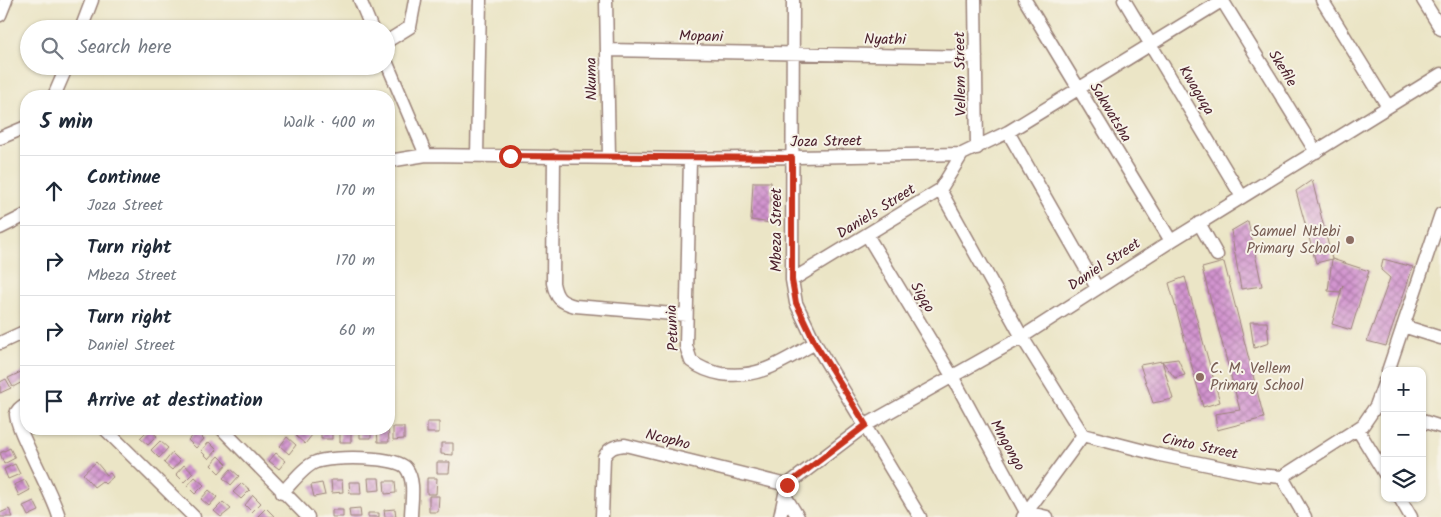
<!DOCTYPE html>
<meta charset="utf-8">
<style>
body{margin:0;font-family:Kalam,sans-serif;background:#f6f6f7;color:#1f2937}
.controls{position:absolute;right:15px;bottom:15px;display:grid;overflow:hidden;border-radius:10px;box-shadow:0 1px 4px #0004}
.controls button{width:45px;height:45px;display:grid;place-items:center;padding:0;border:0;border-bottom:1px solid #e0e1e3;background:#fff;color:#1f2937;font:25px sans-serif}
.stop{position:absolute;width:15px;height:15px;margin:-11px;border:4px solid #c8321e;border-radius:50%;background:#fff}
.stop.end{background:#c8321e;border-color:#fff;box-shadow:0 1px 5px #0008}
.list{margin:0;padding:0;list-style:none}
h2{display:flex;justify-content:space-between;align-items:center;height:65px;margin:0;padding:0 20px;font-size:21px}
h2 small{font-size:16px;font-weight:400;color:#747a83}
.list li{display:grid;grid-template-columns:32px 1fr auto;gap:15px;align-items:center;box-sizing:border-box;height:70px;padding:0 20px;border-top:1px solid #e0e1e3}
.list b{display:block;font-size:19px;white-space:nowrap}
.list p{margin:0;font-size:16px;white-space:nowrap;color:#747a83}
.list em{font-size:16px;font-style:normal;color:#747a83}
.icon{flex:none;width:28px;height:28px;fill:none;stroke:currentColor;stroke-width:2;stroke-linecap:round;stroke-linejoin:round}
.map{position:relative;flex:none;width:1441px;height:517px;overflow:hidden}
.search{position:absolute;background:#fff;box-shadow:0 1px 4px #0004;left:20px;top:20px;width:375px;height:55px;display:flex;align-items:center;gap:12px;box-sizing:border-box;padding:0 18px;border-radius:28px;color:#747a83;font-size:19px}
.panel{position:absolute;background:#fff;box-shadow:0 1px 4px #0004;left:20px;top:90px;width:375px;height:345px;border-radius:20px}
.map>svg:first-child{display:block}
</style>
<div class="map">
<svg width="1441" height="517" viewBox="0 0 1441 517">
<defs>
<pattern id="building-cross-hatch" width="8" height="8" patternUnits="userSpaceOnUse" patternTransform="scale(1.25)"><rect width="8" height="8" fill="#d294cf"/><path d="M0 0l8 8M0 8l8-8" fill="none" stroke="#ac78a8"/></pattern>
</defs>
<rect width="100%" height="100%" fill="#f7f3e8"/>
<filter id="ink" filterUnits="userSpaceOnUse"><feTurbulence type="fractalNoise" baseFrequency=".02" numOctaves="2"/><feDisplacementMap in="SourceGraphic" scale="10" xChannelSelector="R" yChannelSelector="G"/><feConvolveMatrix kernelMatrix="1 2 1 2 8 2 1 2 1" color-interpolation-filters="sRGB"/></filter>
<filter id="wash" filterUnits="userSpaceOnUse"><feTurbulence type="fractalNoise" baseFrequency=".0096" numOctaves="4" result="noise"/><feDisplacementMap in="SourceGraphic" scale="20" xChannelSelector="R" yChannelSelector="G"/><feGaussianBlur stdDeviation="1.12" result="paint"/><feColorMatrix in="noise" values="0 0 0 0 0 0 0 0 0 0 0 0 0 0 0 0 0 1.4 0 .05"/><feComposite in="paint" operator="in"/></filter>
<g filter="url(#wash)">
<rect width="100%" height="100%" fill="#ebe5c6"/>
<g id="blocks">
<path fill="url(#building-cross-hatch)" d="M1312,180L1332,259L1369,271L1351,330L1332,324L1343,285L1340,292L1328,291L1332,259L1316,263L1296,191Z
M753,182H771V223L751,220Z
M1248,221L1262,286L1241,289L1231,231Z
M1383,259L1413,267L1386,346L1367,341L1390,278L1381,270Z
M1224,262L1264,418L1217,430L1215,414L1240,410L1202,268Z
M1185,277L1220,402L1203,407L1169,283Z
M1250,322H1267L1269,343L1254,348Z
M1178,359L1185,375L1175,378L1162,361L1173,399L1153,403L1140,365L1162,361Z
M23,371L26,380L13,387L8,378Z
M6,379L11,388L0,393V382Z
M427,422H439V433H427Z
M393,427H404V439L393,440Z
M149,429L157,436L148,445L140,438Z
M302,429H305L312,435L305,444L296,436Z
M321,429H332V439H321Z
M360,429H371V438H360Z
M340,430H351V442H340Z
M377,430H388L389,442H378Z
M196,431L204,439L196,448L188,440Z
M287,437L296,445L289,454L280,446Z
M160,441L168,448L159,458L151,450Z
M209,442L217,450L209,459L201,451Z
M441,443H453V455L441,454Z
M10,448L15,458L4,464L0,453Z
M172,453L180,461L172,470L164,463Z
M276,453L286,461L279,469L269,461Z
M219,456L227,464L219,473L211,465Z
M96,462L107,475L110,473L113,477L105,484L102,481L94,487L83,474Z
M437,462H450L449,473H437Z
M15,464L20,474L8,479L4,469Z
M184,465L193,473L184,482L176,474Z
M231,469L239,476L231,485L223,478Z
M195,477L204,485L195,494L187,486Z
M368,478H379L380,490L369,491Z
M427,478H437L436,494H427Z
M25,480L30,490L19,496L14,485Z
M331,480H342L343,492L332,493Z
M384,481H395L396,493L385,494Z
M349,482H360L361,494H350Z
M242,483L250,490L241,499L233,492Z
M322,483L325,495L314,497L311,485Z
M209,490L217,497L209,506L201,499Z
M253,495L261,503L252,512L245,505Z
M429,496H439L438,512H429Z
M34,501L39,511L28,516L23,506Z
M223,502L231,509L221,517L214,511Z
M266,508L274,516L272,517H257Z
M360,508L361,517H350L349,509Z
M9,509L13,517H0V513Z
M395,509L396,517H385L384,510Z
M332,510H343V517H332Z
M368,513H379V517H368Z"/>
</g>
</g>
<g filter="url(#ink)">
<use href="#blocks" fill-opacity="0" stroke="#9a8278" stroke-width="1"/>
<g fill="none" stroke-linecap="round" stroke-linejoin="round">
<g stroke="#9a8278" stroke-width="15">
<path id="minor" d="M360,0L372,29
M606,0L609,157
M793,0L792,280L796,303L815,343L920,517
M975,0L977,148
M1025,0L1171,241
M1124,0L1242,197
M1222,0L1316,152
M1322,0L1387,105
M1423,0L1441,29
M0,15L6,0
M81,29L92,0
M386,42L410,27L415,0
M607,50L976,57
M386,61L426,155
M54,96L67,66
M1008,132L1097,288
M0,138L26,127
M477,156L480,0
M554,156L553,283C556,298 560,302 575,306L686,315
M690,159L686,346L691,361C701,369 710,372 722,374C760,379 783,361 815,343
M389,161L426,155L690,159L962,154L1008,132L1223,0
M940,190L1022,337L1083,435L1160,455L1258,475L1282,477L1363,425L1376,406L1385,381
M1199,223L1217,255
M0,228L26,215
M867,235L952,376L1026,512L1047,517
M792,280L940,190L962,154
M1403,326L1441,338
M0,343L26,331
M1388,371L1441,214
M26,404C22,406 17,409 16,414C14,425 54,496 59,517
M1422,421L1441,427
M105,429L194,517
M222,429L308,517
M1358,430L1385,474
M1282,477L1305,517
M787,485L866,425L1022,337L1171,241L1441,74
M282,493C292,483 304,466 316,462C331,456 397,456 406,468C416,481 411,502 411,517
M785,496L798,517
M1400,498L1411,517
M602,517L604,457C609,448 614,446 625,445L787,485
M780,517L787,485
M1023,517L1083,435"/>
</g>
<use href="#minor" stroke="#fff" stroke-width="12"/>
</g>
</g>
<g fill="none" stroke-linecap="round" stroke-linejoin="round" filter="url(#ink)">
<path stroke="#c8321e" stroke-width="6" d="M510,156L792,158V280L796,303L815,343L866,425L787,485"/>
</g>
<g fill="#8d6e63" stroke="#f7f3e8" stroke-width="2">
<circle cx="1350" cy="240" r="5"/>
<circle cx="1200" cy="377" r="5"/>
</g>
<g text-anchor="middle" stroke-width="4" stroke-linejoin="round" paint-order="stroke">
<g font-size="15" fill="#4a1f2b" stroke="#f7f3e8">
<text transform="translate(701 36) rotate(1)" y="5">Mopani</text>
<text transform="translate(885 39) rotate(1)" y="5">Nyathi</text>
<text transform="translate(1283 68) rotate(58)" y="5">Skefile</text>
<text transform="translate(960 74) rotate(-91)" y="5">Vellem Street</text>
<text transform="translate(591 79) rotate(-91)" y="5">Nkuma</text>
<text transform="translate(1197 90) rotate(59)" y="5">Kwaguqa</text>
<text transform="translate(1111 112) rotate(59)" y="5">Sakwatsha</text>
<text transform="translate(826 141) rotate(-1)" y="5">Joza Street</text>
<text transform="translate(876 211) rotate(-32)" y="5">Daniels Street</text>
<text transform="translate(776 230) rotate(-90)" y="5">Mbeza Street</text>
<text transform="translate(1104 264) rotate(-33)" y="5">Daniel Street</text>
<text transform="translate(923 297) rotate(59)" y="5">Sigqo</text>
<text transform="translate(672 328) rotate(-93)" y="5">Petunia</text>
<text transform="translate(668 439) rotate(14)" y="5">Ncopho</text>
<text transform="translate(1008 445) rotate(61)" y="5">Mngongo</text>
<text transform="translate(1200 446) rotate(12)" y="5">Cinto Street</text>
</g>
<g font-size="15" fill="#785e54" stroke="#f7f3e8" text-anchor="end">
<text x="1340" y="236">Samuel Ntlebi<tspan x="1340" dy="17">Primary School</tspan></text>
<text x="1210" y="373" text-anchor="start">C. M. Vellem<tspan x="1210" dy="17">Primary School</tspan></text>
</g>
</g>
</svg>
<div class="controls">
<button>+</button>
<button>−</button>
<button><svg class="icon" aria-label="layers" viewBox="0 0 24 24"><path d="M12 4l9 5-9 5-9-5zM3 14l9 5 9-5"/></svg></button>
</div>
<div class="stop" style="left:510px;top:156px"></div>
<div class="stop end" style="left:787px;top:485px"></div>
<div class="search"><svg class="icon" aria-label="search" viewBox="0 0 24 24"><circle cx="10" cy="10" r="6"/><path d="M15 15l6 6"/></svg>Search here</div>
<section class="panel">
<h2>5 min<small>Walk · 400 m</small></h2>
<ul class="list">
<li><svg class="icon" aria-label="ahead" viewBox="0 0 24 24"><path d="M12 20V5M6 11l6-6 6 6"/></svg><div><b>Continue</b><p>Joza Street</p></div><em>170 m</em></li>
<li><svg class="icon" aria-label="right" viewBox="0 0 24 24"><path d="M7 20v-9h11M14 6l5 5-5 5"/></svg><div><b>Turn right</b><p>Mbeza Street</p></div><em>170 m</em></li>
<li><svg class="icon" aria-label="right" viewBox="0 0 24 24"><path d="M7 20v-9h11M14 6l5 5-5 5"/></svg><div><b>Turn right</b><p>Daniel Street</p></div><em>60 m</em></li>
<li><svg class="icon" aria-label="arrive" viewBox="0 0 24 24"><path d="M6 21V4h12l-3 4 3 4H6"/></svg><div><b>Arrive at destination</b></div></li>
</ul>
</section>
</div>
